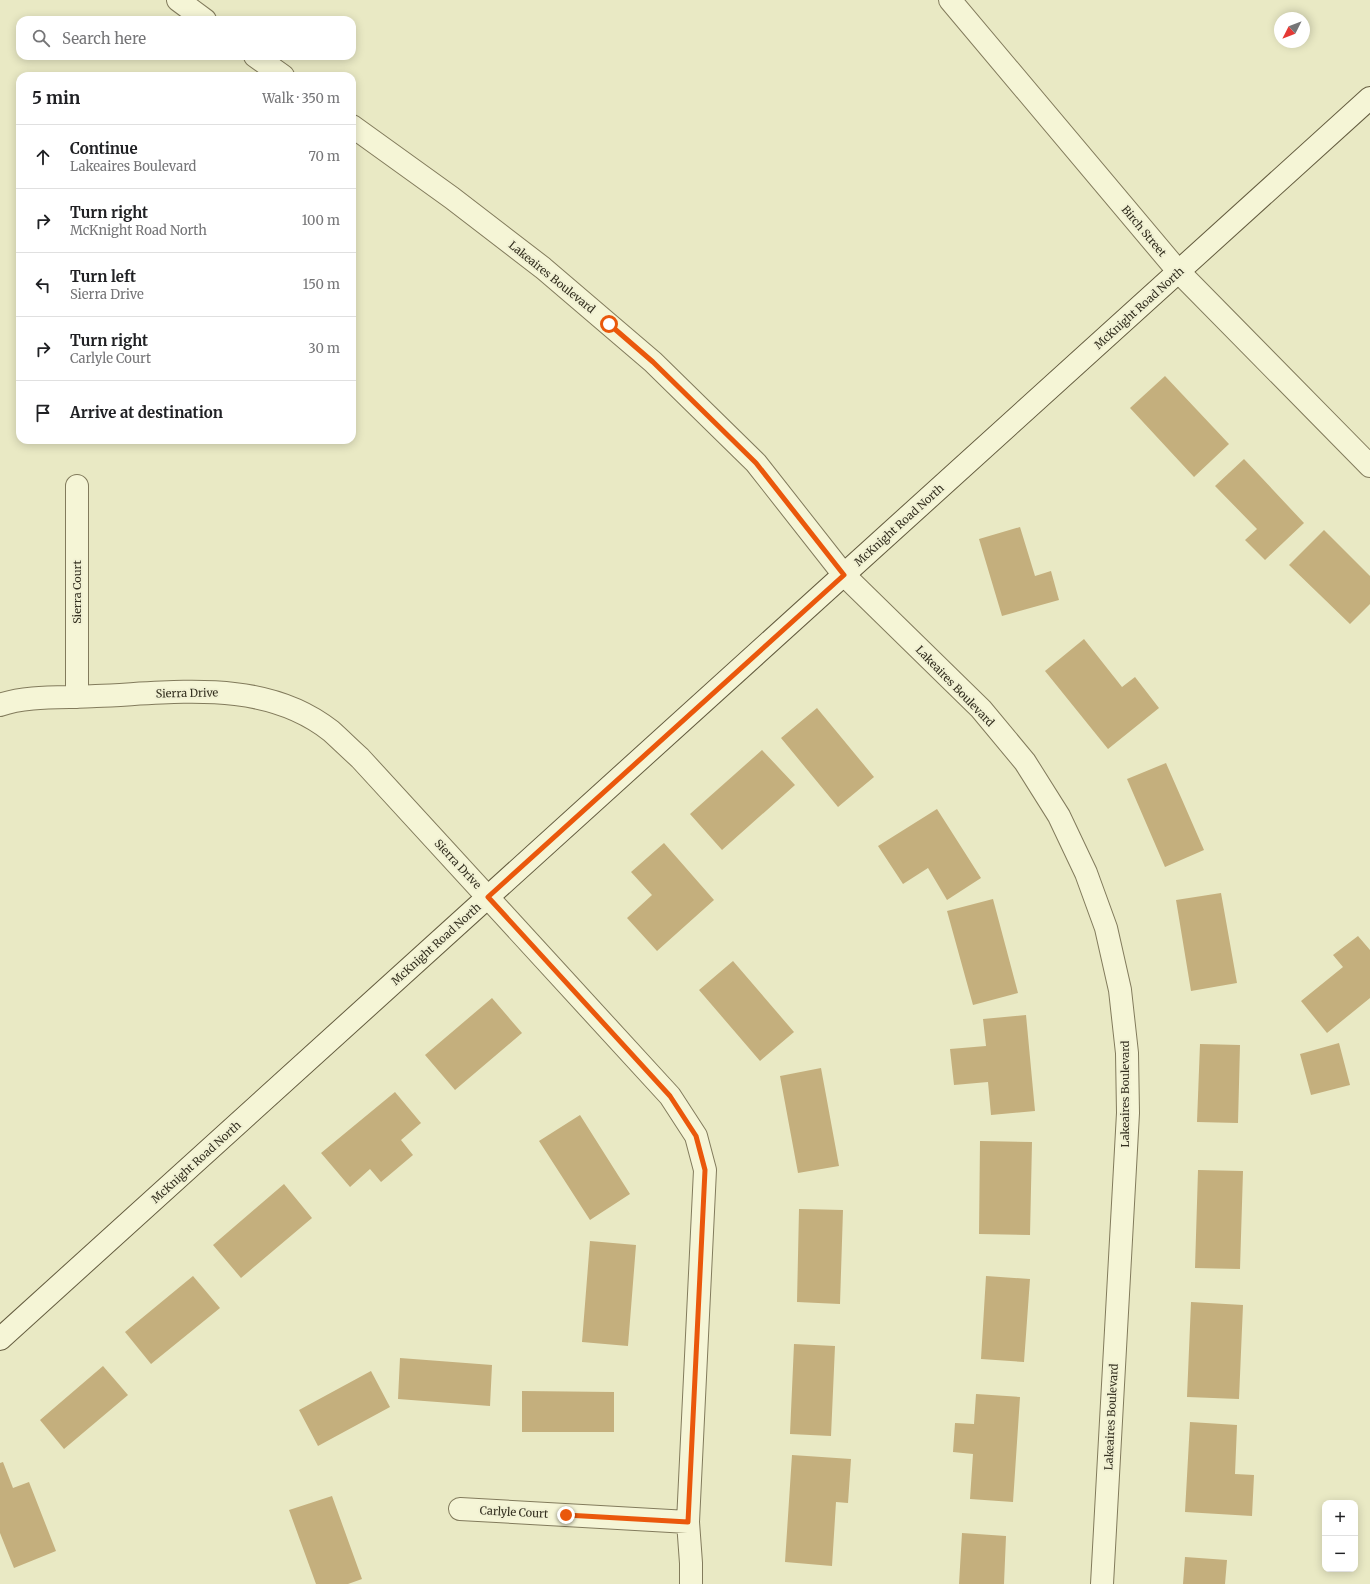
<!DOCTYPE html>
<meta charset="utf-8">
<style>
body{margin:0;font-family:Merriweather,serif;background:#f2f2f2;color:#202124}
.controls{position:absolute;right:12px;bottom:12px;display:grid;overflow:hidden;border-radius:8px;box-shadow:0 2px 10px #0003}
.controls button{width:36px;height:36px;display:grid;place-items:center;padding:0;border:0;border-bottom:1px solid #e0e0e0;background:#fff;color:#202124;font:20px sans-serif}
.compass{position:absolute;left:1274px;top:12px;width:36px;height:36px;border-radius:50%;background:#fff;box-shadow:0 2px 10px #0003;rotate:228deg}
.stop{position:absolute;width:12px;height:12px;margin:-9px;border:3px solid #ea580c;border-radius:50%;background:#fff}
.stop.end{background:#ea580c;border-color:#fff;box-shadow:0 1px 4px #0008}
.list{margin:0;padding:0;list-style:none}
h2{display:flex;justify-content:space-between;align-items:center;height:52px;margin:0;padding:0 16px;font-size:17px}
h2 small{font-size:13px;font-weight:400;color:#757577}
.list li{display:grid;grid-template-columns:26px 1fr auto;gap:12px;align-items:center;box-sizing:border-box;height:64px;padding:0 16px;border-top:1px solid #e0e0e0}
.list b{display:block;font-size:15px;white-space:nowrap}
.list p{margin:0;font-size:13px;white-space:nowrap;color:#757577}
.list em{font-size:13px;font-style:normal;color:#757577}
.icon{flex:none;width:22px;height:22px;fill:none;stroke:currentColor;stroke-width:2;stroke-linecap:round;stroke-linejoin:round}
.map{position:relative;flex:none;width:1370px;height:1584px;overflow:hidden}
.search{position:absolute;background:#fff;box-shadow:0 2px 10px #0003;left:16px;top:16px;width:340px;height:44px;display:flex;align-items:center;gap:10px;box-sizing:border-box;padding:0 14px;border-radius:12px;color:#757577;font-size:15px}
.panel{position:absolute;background:#fff;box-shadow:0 2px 10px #0003;left:16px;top:72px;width:340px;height:372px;border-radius:12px}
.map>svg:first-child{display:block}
</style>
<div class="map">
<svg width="1370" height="1584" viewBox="0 0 1370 1584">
<rect width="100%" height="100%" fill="#e9e9c4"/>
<path fill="#c4af7d" d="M1165,376L1229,444L1194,477L1130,408Z
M1244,459L1304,523L1265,560L1245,540L1257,529L1215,486Z
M1020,527L1035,576L1051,571L1059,600L1002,616L979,539Z
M1324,530L1370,576V604L1350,624L1289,565Z
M1084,639L1122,687L1135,677L1159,708L1108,749L1045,671Z
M817,708L874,777L838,807L781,738Z
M762,750L795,785L722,850L690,814Z
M1166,763L1204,850L1165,867L1127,779Z
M937,809L981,878L947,900L928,868L903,884L878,846Z
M664,843L714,900L657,951L627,918L652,895L631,872Z
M1221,893L1237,983L1191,991L1176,900Z
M993,899L1018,993L973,1005L947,911Z
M1358,936L1370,950V998L1327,1033L1301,1001L1343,967L1333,955Z
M733,961L794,1032L760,1061L699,990Z
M492,998L522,1033L455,1090L425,1055Z
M1026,1015L1035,1111L991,1115L988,1082L954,1085L950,1049L986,1046L983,1019Z
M1339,1043L1350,1085L1311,1095L1300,1054Z
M1200,1044L1240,1045L1238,1123L1197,1122Z
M821,1068L839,1166L798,1173L780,1076Z
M395,1092L421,1123L401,1140L413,1155L381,1182L370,1169L350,1187L321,1153Z
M580,1115L630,1194L590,1220L539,1141Z
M980,1141L1032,1142L1030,1235L979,1234Z
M1198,1170L1243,1171L1240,1269L1195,1268Z
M284,1184L312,1218L241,1278L213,1245Z
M799,1209L843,1210L840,1304L797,1302Z
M590,1241L636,1245L628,1346L582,1342Z
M193,1276L220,1308L151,1364L125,1332Z
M986,1276L1030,1279L1024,1362L981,1359Z
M1191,1302L1243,1305L1239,1399L1187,1397Z
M794,1344L835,1346L831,1436L790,1434Z
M400,1358L492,1365L490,1406L398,1399Z
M103,1366L128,1395L64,1449L40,1420Z
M371,1371L390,1407L318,1446L299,1410Z
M522,1391L614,1392V1432H522Z
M976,1394L1020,1397L1013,1502L970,1499L973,1454L953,1452L955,1423L974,1424Z
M1190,1422L1237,1425L1235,1474L1254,1475L1252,1516L1185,1512Z
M792,1455L851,1459L848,1503L836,1502L832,1566L785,1562Z
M3,1462L13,1488L29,1482L56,1551L14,1568L0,1533V1463Z
M332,1496L362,1579L348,1584H316L289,1510Z
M962,1533L1006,1536L1004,1584H959Z
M1185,1557L1227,1560L1225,1584H1183Z"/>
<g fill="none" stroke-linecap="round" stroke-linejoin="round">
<g stroke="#827b5c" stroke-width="24">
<path id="street" d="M178,0L205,20
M950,0L1178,271L1370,466
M255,56L283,76
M352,126L452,198L543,268L653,362L756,463L844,575L981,709L1025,762L1059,816L1086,873L1106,928L1120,990L1127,1053L1128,1113L1102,1584
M77,486V697
M0,705C26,695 68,698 96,696C175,693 264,678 331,731C341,740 350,749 360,758L670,1096L696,1136L705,1170L688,1522L691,1563V1584
M460,1509L688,1522"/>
</g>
<g stroke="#645c3f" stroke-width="24">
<path id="secondary" d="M0,1339L1370,98"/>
</g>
<use href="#street" stroke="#f5f5d6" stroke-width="22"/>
<use href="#secondary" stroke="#f5f5d6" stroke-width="22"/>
</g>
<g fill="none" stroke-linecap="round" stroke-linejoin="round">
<path stroke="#ea580c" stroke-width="5" d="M566,1515L688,1522L705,1170L696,1136L670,1096L488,897L844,575L756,463L653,362L609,324"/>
</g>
<g text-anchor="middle" stroke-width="4" stroke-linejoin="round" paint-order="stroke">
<g font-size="11" fill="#332f1f" stroke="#f1f1d3">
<text transform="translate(1144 231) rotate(50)" y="4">Birch Street</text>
<text transform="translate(552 277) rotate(39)" y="4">Lakeaires Boulevard</text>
<text transform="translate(1139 308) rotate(-42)" y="4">McKnight Road North</text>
<text transform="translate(899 525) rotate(-42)" y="4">McKnight Road North</text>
<text transform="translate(77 592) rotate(-90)" y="4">Sierra Court</text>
<text transform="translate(955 686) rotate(46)" y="4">Lakeaires Boulevard</text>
<text transform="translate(187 693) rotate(-1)" y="4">Sierra Drive</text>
<text transform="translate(458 864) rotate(47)" y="4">Sierra Drive</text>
<text transform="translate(436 944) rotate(-42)" y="4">McKnight Road North</text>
<text transform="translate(1125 1094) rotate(-90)" y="4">Lakeaires Boulevard</text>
<text transform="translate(196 1162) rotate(-42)" y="4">McKnight Road North</text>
<text transform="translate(1111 1417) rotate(-87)" y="4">Lakeaires Boulevard</text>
<text transform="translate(514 1512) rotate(3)" y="4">Carlyle Court</text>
</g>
</g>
</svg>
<div class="controls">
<button>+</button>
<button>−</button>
</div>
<svg class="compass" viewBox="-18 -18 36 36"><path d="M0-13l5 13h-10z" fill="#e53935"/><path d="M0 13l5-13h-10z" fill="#757577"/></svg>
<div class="stop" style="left:609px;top:324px"></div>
<div class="stop end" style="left:566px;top:1515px"></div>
<div class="search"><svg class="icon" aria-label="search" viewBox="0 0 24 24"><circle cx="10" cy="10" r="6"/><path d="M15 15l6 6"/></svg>Search here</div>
<section class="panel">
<h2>5 min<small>Walk · 350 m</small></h2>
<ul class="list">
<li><svg class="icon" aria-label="ahead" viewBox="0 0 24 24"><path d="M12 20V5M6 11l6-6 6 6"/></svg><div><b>Continue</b><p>Lakeaires Boulevard</p></div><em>70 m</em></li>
<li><svg class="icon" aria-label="right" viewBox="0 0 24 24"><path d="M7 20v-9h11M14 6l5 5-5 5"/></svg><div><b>Turn right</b><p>McKnight Road North</p></div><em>100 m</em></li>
<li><svg class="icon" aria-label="left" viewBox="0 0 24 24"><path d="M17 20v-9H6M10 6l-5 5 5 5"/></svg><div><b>Turn left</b><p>Sierra Drive</p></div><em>150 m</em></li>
<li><svg class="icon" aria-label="right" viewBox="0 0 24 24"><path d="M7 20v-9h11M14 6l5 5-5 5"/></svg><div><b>Turn right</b><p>Carlyle Court</p></div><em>30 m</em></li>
<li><svg class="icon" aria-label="arrive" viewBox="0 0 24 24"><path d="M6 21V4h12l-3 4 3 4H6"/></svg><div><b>Arrive at destination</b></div></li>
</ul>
</section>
</div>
